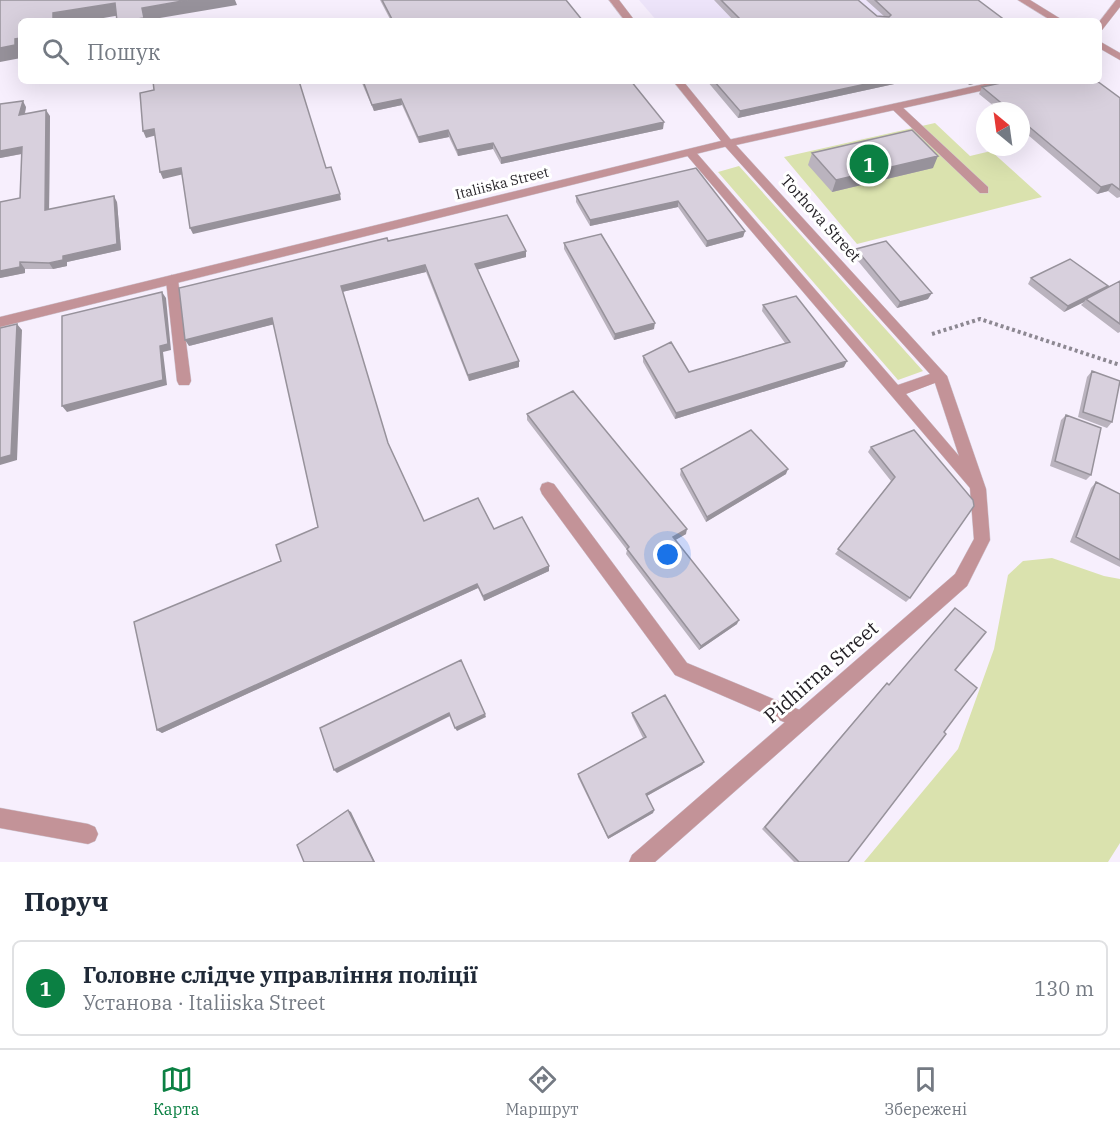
<!DOCTYPE html>
<html lang="uk">
<meta charset="utf-8">
<style>
body{margin:0;font-family:"IBM Plex Serif",serif;background:#f2f2f3;color:#1f2937}
.compass{position:absolute;left:976px;top:102px;width:54px;height:54px;border-radius:50%;background:#fff;box-shadow:0 6px 24px #0002;rotate:331deg}
.you{position:absolute;left:668px;top:555px;width:21px;height:21px;margin:-15px;border:4px solid #fff;border-radius:50%;background:#1a73e8;box-shadow:0 0 0 9px #1a73e833}
.badge{display:grid;place-items:center;width:39px;height:39px;border-radius:50%;background:#0b8043;color:#fff;font-size:20px;font-weight:700}
.pin{position:absolute;translate:-50% -50%;border:3px solid #fff;box-shadow:0 2px 6px #0006}
.list{margin:0;padding:0;list-style:none}
h2{display:flex;justify-content:space-between;align-items:center;height:78px;margin:0;padding:0 24px;font-size:26px}
h2 small{font-size:20px;font-weight:400;color:#747a83}
.list li{display:grid;grid-template-columns:39px 1fr auto;gap:18px;align-items:center;box-sizing:border-box;height:96px;margin:0 12px 12px;padding:0 12px;border:2px solid #e0e1e3;border-radius:9px}
.list b{display:block;font-size:22px;white-space:nowrap}
.list p{margin:0;font-size:20px;white-space:nowrap;color:#747a83}
.list em{font-size:20px;font-style:normal;color:#747a83}
.icon{flex:none;width:33px;height:33px;fill:none;stroke:currentColor;stroke-width:2;stroke-linecap:round;stroke-linejoin:round}
.map{position:relative;flex:none;width:1120px;height:862px;overflow:hidden}
.search{position:absolute;background:#fff;box-shadow:0 6px 24px #0002;left:18px;right:18px;top:18px;height:66px;display:flex;align-items:center;gap:15px;box-sizing:border-box;padding:0 21px;border-radius:9px;color:#747a83;font-size:22px}
.sheet{height:186px;background:#fff}
nav{display:flex;justify-content:space-around;align-items:center;box-sizing:border-box;height:84px;border-top:2px solid #e0e1e3;background:#fff;font-size:16px;color:#747a83}
nav a{display:grid;justify-items:center;gap:3px}
nav .on{color:#0b8043}
.map>svg:first-child{display:block}
</style>
<div class="map">
<svg width="1120" height="862" viewBox="0 0 1120 862">
<rect width="100%" height="100%" fill="#f7effd"/>
<path fill="#ede4fa" d="M639,0H968L995,21H657Z"/>
<path fill="#dae2ae" d="M935,123L970,156L991,151L1042,197L857,244L784,157Z
M739,166L923,371L898,380L718,172Z
M1052,558L1104,576L1120,579V843L1108,862H864L958,749L994,649L1008,575L1023,561Z"/>
<g fill="none" stroke-linecap="round" stroke-linejoin="round">
<g stroke="#d1cad6" stroke-width="1">
<path id="service" d="M896,104L900,105L988,187V193H980L892,109V105Z
M172,275L178,280L191,381L189,385H179L177,381L166,280Z
M548,482L554,484L687,663L807,713L809,720L807,727L800,729L675,675L542,494L540,489L542,484Z
M0,808L88,824L95,827L98,834L95,841L88,844L0,828Z"/>
</g>
<g stroke="#d1cad6" stroke-width="1">
<path id="minor" d="M1018,0H1030L1064,21H1052Z
M1116,0H1120V7L1102,30L1099,31V22Z
M1099,41L1120,53V60L1099,48Z
M998,81H1017L1012,84L736,145L947,376L986,489L990,540L967,586L655,862H629L632,855L955,574L974,539L970,488L684,152L690,149L694,150L898,385L930,374L722,143L728,140ZM935,383L959,456L906,394Z"/>
</g>
<g stroke="#d1cad6" stroke-width="1">
<path id="tertiary" d="M609,0H619L635,21H625Z
M673,81H683L732,141V145L0,327V317L721,141Z"/>
</g>
<path stroke="#8d8892" stroke-width="4" stroke-dasharray="3 3" stroke-linecap="butt" d="M932,334L980,319L1120,365"/>
<use href="#service" fill="#c39398" fill-rule="evenodd"/>
<use href="#minor" fill="#c39398" fill-rule="evenodd"/>
<use href="#tertiary" fill="#c39398" fill-rule="evenodd"/>
</g>
<path fill="#bab3be" d="M380,0H566L583,21H391Z
M714,0H858L877,16L885,17L866,0H978L1006,21H734Z
M361,81H631L663,129L501,164L493,149L458,156L449,137L419,143L402,105L374,111Z
M707,81H908L738,118Z
M964,81H987L969,85Z
M982,87L1120,98V197L1117,198L1108,191L1097,194L1021,129V111H1000L979,94Z
M0,104L26,107L25,114L50,116L49,209L117,202L121,250L67,262V266L53,269H25V273L0,278V202L20,198L22,154L0,158Z
M812,153L933,168L832,192L808,165Z
M696,168L745,231L743,237L706,247L678,207L590,226L576,202V196Z
M388,241L526,257L477,269L519,361V367L469,381L426,272L342,292L388,443L424,521L494,529L549,566V571L484,601L478,588L162,733L157,730L318,527L274,324L189,346Z
M564,243L654,329L614,340L564,249Z
M856,249L928,299L897,308L853,255Z
M1031,278L1108,286L1106,288L1120,281V332L1118,333L1081,305L1084,302L1064,312L1028,284Z
M763,305L844,367L675,419L643,362V356L689,372L785,343L762,311Z
M1092,371L1112,422L1107,428L1078,417L1087,377Z
M527,414L686,534L675,540L737,624L699,650L626,554L627,550L527,420Z
M1066,415L1091,475L1086,480L1050,466L1061,420Z
M914,430L910,598L906,602L835,554L891,481L868,452L871,447Z
M681,469L786,474L706,522L680,475Z
M1096,482L1120,494V567L1070,542L1091,488Z
M955,608V670L944,732L848,862H794L762,829L883,687L887,683L889,685Z
M632,713L704,762L702,765L647,796L654,810L653,813L608,839L578,777V774L643,738L632,716Z"/>
<path fill="#97929b" d="M188,0H235L237,5L148,20V21H124L142,8Z
M115,3L121,15L86,21H53V13Z
M21,38V58L0,62V48L15,39Z
M880,81H908L738,118L740,111Z
M971,81H987L969,85Z
M401,99L402,105L374,111L372,105Z
M23,101L26,107L23,121L19,115Z
M46,110L50,116L49,216L45,210Z
M664,122L663,129L501,164V158Z
M154,129L157,135L146,138L143,131Z
M448,130L449,137L419,143L418,137Z
M493,143V149L458,156L457,150Z
M22,147L26,153L0,158V151Z
M938,156L933,168L832,192L836,180Z
M181,168L184,174L163,179L160,172Z
M1112,184L1108,191L1097,194L1101,187Z
M340,194L341,200L193,234L190,228Z
M114,196L117,202L121,250L67,262V266L53,269L49,263L63,256Z
M678,201V207L590,226V220Z
M745,231L743,237L706,247L707,241Z
M526,251V257L476,270L475,264Z
M20,262L25,269V273L0,278V271Z
M425,265L426,272L342,292L341,286Z
M1108,286L1103,292L1086,299L1084,302L1064,312L1068,306Z
M162,292L166,298L171,350L163,352L167,385L67,412L62,406Z
M932,293L928,299L897,308L900,302Z
M272,318L275,324L189,346L185,340Z
M655,323L654,329L614,340L615,334Z
M17,324L22,330L17,460L0,465V458Z
M519,361V367L469,381L468,375Z
M847,361L844,367L675,419L676,413Z
M788,469L786,474L706,522L707,517Z
M687,529L686,534L672,542L673,537Z
M549,566V571L484,601L483,596Z
M477,584L478,588L162,733L157,730Z
M739,620L737,624L699,650L701,646Z
M449,713L450,716L337,773L334,770Z
M485,714L486,717L457,731L455,728Z
M704,762L702,765L645,797L646,794Z
M348,810L351,812L375,862H374Z
M654,810L653,813L608,839V837Z"/>
<path fill="#d8d0dd" stroke="#97929b" stroke-width="1.5" d="M0,0H188L142,8L144,18L124,21H117L115,3L53,13V21H21V38L15,39V45L0,48Z
M382,0H566L583,21H393Z
M721,0H858L877,16L889,17L891,15L875,0H978L1006,21H742Z
M153,81H299L326,168L331,167L340,194L190,228L181,168L160,172L154,129L143,131L140,93L154,90Z
M363,81H631L664,122L501,158L493,143L457,150L448,130L418,137L401,99L372,105Z
M714,81H880L740,111Z
M1010,81H1085L1087,82L1097,81L1120,98V190L1112,184L1101,187L1021,120V111H1011L982,87Z
M23,101L19,115L46,110L45,210L114,196L117,244L63,256V260L49,263L20,262V267L0,271V202L20,198L22,147L0,151V104Z
M912,130L938,156L836,180L812,153Z
M696,168L745,231L707,241L678,201L590,220L576,196Z
M507,215L526,251L475,264L519,361L468,375L425,265L341,286L388,443L424,521L478,498L494,529L522,517L549,566L483,596L477,584L157,730L134,622L281,561L276,545L318,527L272,318L185,340L179,288L387,238L388,241Z
M601,234L655,323L615,334L564,243Z
M886,241L932,293L900,302L856,249Z
M1070,259L1108,286L1068,306L1031,278Z
M1120,281V324L1086,299Z
M162,292L168,344L160,346L163,380L62,406V316Z
M796,296L847,361L676,413L643,356L671,342L689,372L790,342L763,305Z
M17,324L11,455L0,458V328Z
M1092,371L1120,381L1112,422L1083,412Z
M573,391L687,529L673,537L739,620L701,646L627,549L629,547L527,414Z
M1066,415L1101,428L1091,475L1055,461Z
M751,430L788,469L707,517L681,469Z
M914,430L973,500L974,506L910,598L838,549L895,477L871,447Z
M1096,482L1120,494V560L1076,537Z
M955,608L986,632L955,670L977,688L944,732L946,734L848,862H799L765,827L887,683L889,685Z
M461,660L485,714L455,728L449,713L334,770L320,728Z
M665,695L704,762L646,794L654,810L608,837L578,774L646,737L632,713Z
M348,810L374,862H304L297,845Z"/>
<g text-anchor="middle" stroke-width="6" stroke-linejoin="round" paint-order="stroke">
<g font-size="14" fill="#221f24" stroke="#fff">
<text transform="translate(502 183) rotate(-14)" y="5">Italiiska Street</text>
</g>
<g font-size="16" fill="#221f24" stroke="#fff">
<text transform="translate(821 218) rotate(48)" y="6">Torhova Street</text>
</g>
<g font-size="20" fill="#221f24" stroke="#fff">
<text transform="translate(821 672) rotate(-41)" y="7">Pidhirna Street</text>
</g>
</g>
</svg>
<svg class="compass" viewBox="-18 -18 36 36"><path d="M0-13l5 13h-10z" fill="#e53935"/><path d="M0 13l5-13h-10z" fill="#747a83"/></svg>
<div class="you"></div>
<div class="pin badge" style="left:869px;top:164px">1</div>
<div class="search"><svg class="icon" aria-label="search" viewBox="0 0 24 24"><circle cx="10" cy="10" r="6"/><path d="M15 15l6 6"/></svg>Пошук</div>
</div>
<section class="sheet">
<h2>Поруч<small></small></h2>
<ul class="list">
<li><span class="badge">1</span><div><b>Головне слідче управління поліції</b><p>Установа · Italiiska Street</p></div><em>130 m</em></li>
</ul>
</section>
<nav>
<a class="on"><svg class="icon" aria-label="map" viewBox="0 0 24 24"><path d="M3 6l6-2 6 2 6-2v14l-6 2-6-2-6 2zM9 4v14M15 6v14"/></svg>Карта</a>
<a><svg class="icon" aria-label="directions" viewBox="0 0 24 24"><path d="M12 3l9 9-9 9-9-9zM9 14v-3h6M13 9l2 2-2 2"/></svg>Маршрут</a>
<a><svg class="icon" aria-label="saved" viewBox="0 0 24 24"><path d="M7 4h10v16l-5-4-5 4z"/></svg>Збережені</a>
</nav>
